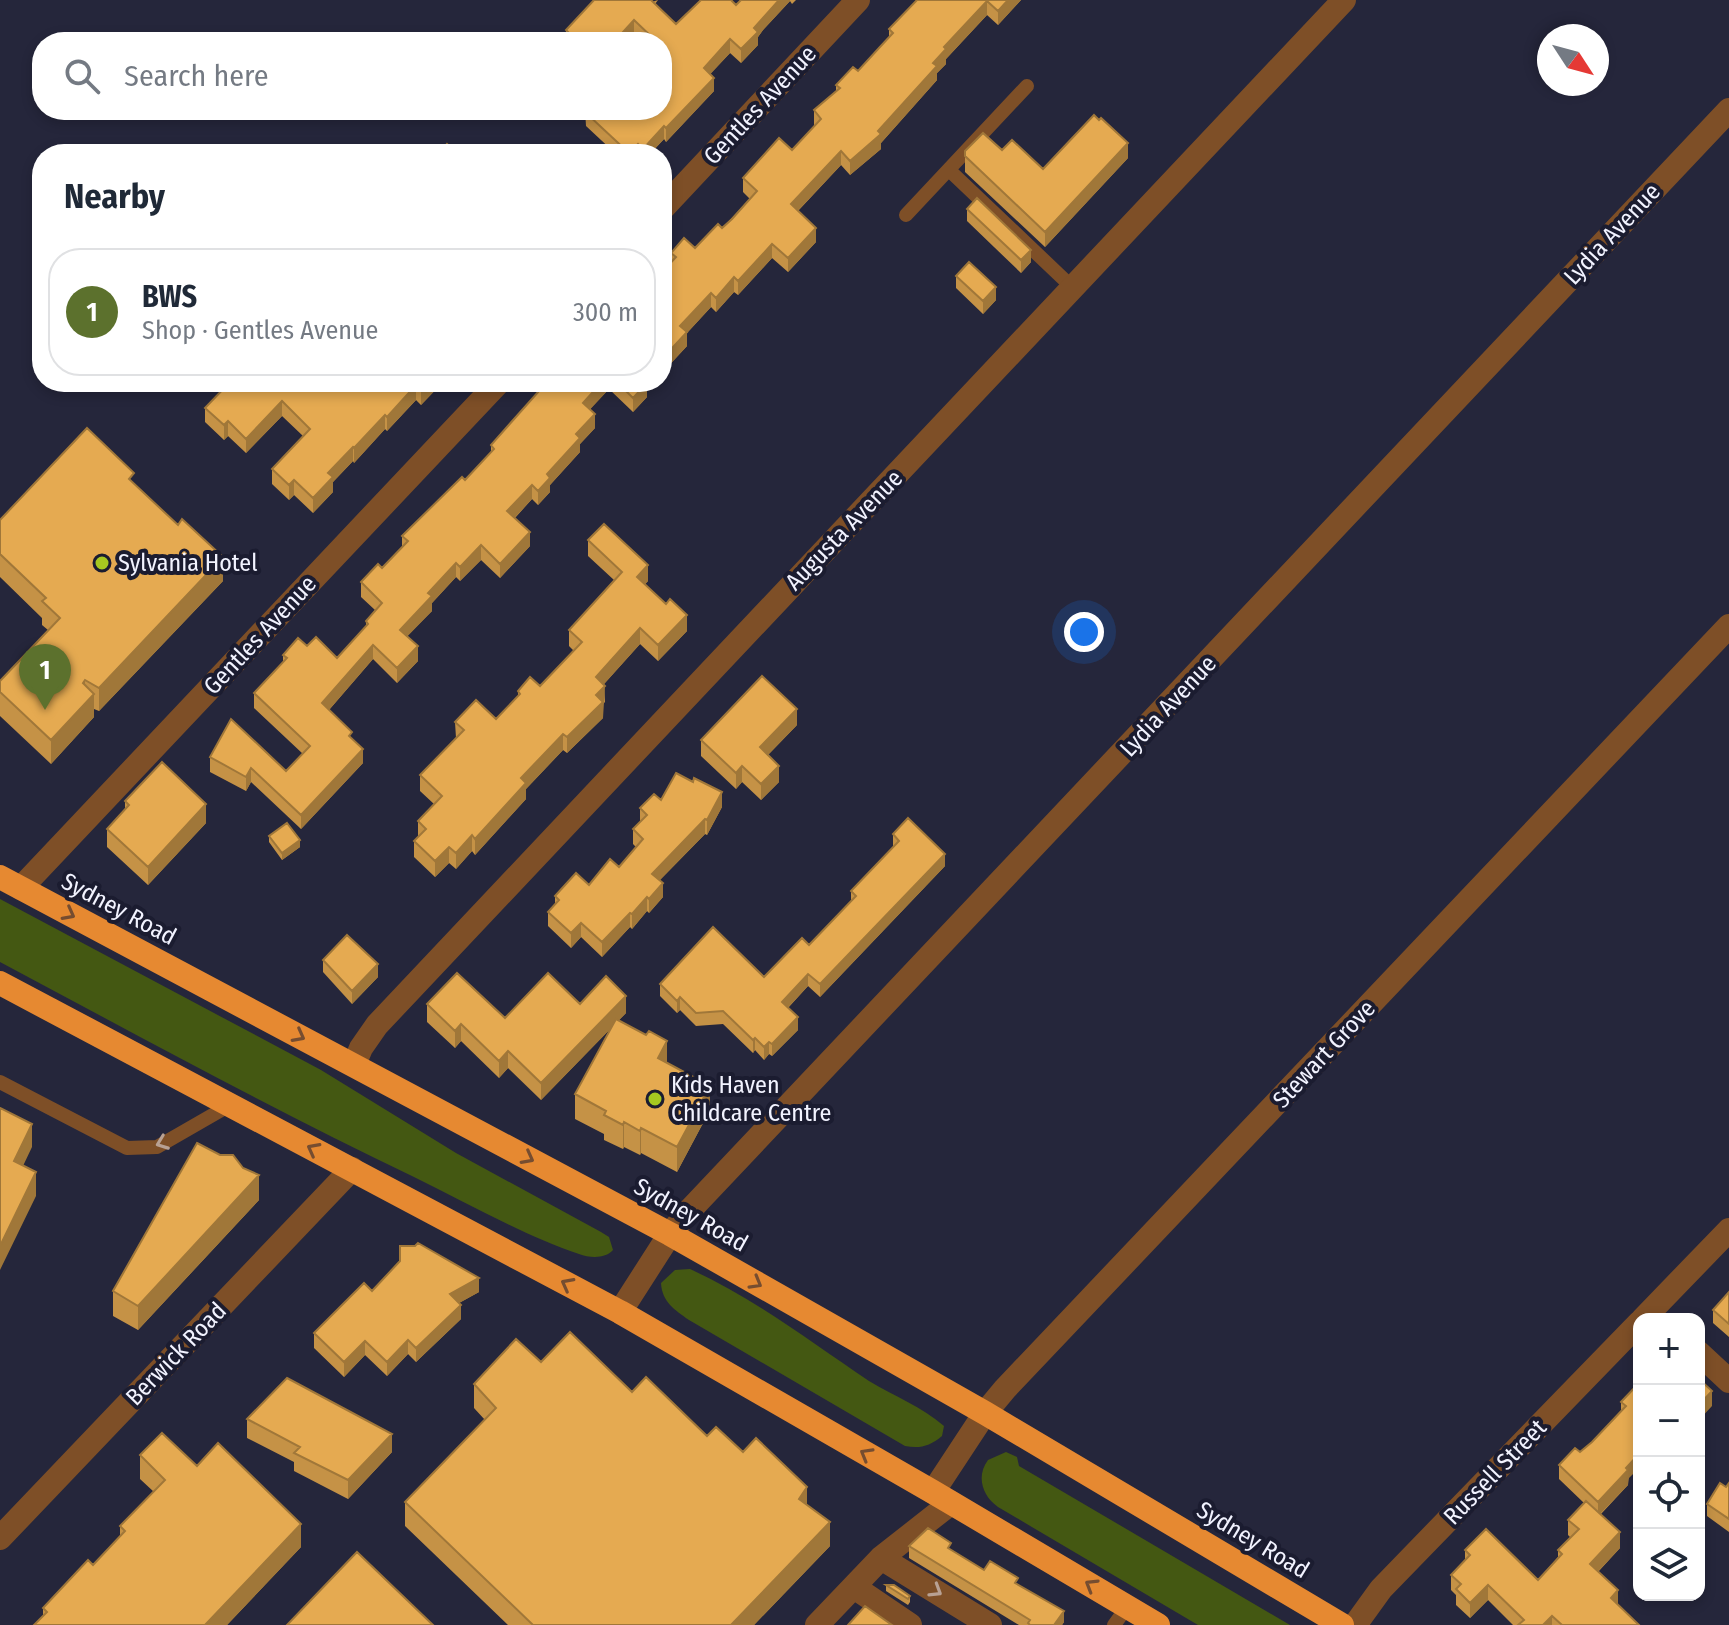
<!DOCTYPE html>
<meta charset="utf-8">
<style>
body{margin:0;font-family:"Fira Sans Condensed",sans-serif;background:#f6f6f7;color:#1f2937}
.controls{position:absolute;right:24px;bottom:24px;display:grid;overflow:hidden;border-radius:16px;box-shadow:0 4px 12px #0003}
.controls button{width:72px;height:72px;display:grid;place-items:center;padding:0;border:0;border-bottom:2px solid #e0e1e3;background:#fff;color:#1f2937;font:40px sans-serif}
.compass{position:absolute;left:1537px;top:24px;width:72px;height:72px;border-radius:50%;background:#fff;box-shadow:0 4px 12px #0003;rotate:126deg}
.you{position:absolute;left:1084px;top:632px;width:28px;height:28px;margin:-20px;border:6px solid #fff;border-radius:50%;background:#1a73e8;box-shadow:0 0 0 12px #1a73e833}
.badge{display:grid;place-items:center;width:52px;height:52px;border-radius:50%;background:#5c712d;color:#fff;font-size:26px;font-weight:700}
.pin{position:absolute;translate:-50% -66px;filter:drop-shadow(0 2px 4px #0008)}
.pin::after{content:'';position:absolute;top:42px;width:28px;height:24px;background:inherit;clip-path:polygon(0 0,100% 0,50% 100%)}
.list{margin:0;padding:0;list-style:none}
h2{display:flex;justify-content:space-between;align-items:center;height:104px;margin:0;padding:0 32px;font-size:34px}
h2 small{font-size:26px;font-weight:400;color:#747a83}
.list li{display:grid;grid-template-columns:52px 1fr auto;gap:24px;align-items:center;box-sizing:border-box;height:128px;margin:0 16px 16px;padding:0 16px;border:2px solid #e0e1e3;border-radius:32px}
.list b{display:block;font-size:30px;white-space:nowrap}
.list p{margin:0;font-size:26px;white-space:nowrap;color:#747a83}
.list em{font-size:26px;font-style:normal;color:#747a83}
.icon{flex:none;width:44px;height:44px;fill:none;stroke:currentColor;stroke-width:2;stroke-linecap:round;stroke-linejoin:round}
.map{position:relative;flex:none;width:1729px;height:1625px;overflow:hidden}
.search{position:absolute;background:#fff;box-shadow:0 4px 12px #0003;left:32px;top:32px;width:640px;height:88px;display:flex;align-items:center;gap:20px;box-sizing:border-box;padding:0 28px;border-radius:32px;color:#747a83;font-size:30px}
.panel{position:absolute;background:#fff;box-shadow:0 4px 12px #0003;left:32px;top:144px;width:640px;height:248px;border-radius:32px}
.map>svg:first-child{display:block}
</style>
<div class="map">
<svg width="1729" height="1625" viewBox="0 0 1729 1625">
<rect width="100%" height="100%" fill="#25263b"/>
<path fill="#445812" d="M0,899L321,1070L456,1153L601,1232L609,1237L613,1250C605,1259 590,1258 579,1254C525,1236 467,1203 414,1177C274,1110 137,1035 0,962Z
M690,1269C754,1298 811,1342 869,1381C894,1396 922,1407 944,1426L942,1436C930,1446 920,1449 905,1446L689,1320C675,1310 662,1302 661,1283L675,1270Z
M1006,1452L1017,1457L1019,1466L1290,1625H1198L998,1507C982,1496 976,1476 988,1460Z"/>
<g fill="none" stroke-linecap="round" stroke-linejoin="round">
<path stroke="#7e4f27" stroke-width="14" d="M949,170L1073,288
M906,215L1027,86
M0,1082L127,1148L157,1147L230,1105
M1114,1625L1127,1607"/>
<path stroke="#7e4f27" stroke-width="24" d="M662,209L858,0
M21,888L499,382
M354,1065L361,1048L377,1025L1344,0
M620,1312L670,1234L690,1210L1729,110
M1643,1319L1729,1230
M1699,1353L1729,1381
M933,1492L985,1413L1005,1389L1729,626
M0,1538L352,1169
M881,1558L990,1625
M854,1587L910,1625
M817,1625L881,1558L951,1503
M1355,1625L1381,1589L1639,1323"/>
<path stroke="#e68931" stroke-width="24" d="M0,877L670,1234L985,1413L1342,1625
M0,983L620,1312L933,1492L1158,1625"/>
</g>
<path fill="#c59246" d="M658,0L655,4L676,24L736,5L741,0H796L792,4L790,1L763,30L758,37V45L741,63L730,53L710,74L714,91L666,142L664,139L650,154H616L586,126L585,110H662V42H643L634,34L627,42H566V30Z
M917,0H1021L998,25L987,15L946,59V64L937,73V80L881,143V149L850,175L841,165L798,211L816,242L788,272L772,258L738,295L734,292L716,312L711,307L687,333V346L662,373V272L671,262V253L695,248L722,228L750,199L743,192V178L792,150L815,126L814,125V110L836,92V85L858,71L889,37V29Z
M1002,150L1043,169L1128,158L1045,247L965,172V151Z
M967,209L1031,262L1021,273L967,221Z
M956,276L996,300L983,314L956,288Z
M248,382H443L421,405L416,400L387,431L385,429L354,463L353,461L333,482V492L313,513L294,495L289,500L272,484V469L303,436L282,416L246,453L228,436L224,440L205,422V408L240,390Z
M547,382H654L647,389V397L633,412L609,389L590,409L595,428L580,444V452L550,485V492L538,505L532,499L515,518L530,546L500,578L481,560L460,581L456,577L432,603V611L407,636L418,661L397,683L373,659L329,710L352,739L363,763L301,829L251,782L246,791L210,772V757L286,771L303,754L254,708V693L283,662V655L307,646L337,658L366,627V621L375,610L361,597V582L382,568L402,547V536L465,480L491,453V445Z
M134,483L223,581L99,711L94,709V717L51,764L0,716V681L48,630L42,625V618L0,577V520Z
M588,540L648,581L645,584L687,631L658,661L640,644L604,684L605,702L603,704V718L567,753L563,750L526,789V799L475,855L472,851L456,869L449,863L435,877L414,857V841L418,837V821L434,804L420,791V775L456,738L455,722L496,719L518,697V691L540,686L574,651L569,646V630L614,580L588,556Z
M797,725L768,755L779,782L761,800L742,782L736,789L701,756V740Z
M661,800L722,807L707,835L705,834L660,880L663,897L649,913L647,911L632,929L630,927L602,957L581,937L571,948L548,926V912L555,905V896L589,885L619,867L636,847L633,844V829L640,823V808Z
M125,801L206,823L148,885L107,847V829L125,810Z
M893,834L945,866L820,997L808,986L788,1008L798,1030L772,1056L769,1054L764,1060L755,1050L753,1053L723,1024L696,1026L680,1010L677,1013L660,996V984L764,977L809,945L851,902V891L893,847Z
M269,836L300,847L282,860L269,842Z
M323,960L378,977L352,1004L323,972Z
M427,1004L505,1018L580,1004L626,1013L619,1020L667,1063L710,1110L677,1172L641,1153L640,1155L624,1147L623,1149L604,1140V1134L575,1119V1094L610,1029L541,1100L508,1068L499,1078L461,1041L455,1048L427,1022Z
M220,1155L259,1200L138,1330L113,1316V1291Z
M372,1291L479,1292L459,1303L461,1319L416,1362L408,1354L387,1376L365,1355L344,1377L314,1348V1333Z
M1729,1292V1337L1713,1323V1310Z
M541,1362L632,1392L707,1436L743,1452L807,1505L830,1546L754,1625H508L405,1526V1502L485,1420L474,1408V1384Z
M1639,1383L1628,1485L1601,1514L1620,1548L1598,1572L1618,1605L1639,1625H1513L1488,1600L1470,1618L1456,1605V1595L1451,1590V1575L1465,1560V1550L1538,1580L1558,1557V1550L1571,1538L1568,1535V1520L1584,1503L1559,1479V1465L1580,1452L1592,1442L1621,1411V1402Z
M247,1419L392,1452L348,1499L294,1471V1462L247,1438Z
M140,1455L197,1466L301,1547L227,1625H34L43,1616V1608L93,1565L120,1536V1526L154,1492L140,1479Z
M1729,1483V1532L1707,1516V1504L1726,1487Z
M909,1546L951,1550L984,1570L1018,1584L1064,1622L1062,1625H1019L909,1558Z
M886,1585L910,1596V1602L908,1605L886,1591Z"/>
<path fill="#a07739" d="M779,0H790V1L763,30L758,37V45L741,63V49L754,28Z
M1008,0H1021L998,25V11Z
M987,1V15L946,59V64L937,73V80L881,143V149L850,175V161L878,131L933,63L944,47Z
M634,20V34L627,42H614Z
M730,39V53L704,81V68Z
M714,78V91L666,142V128Z
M664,126V139L650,154H643V149Z
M1128,143V158L1045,247V232Z
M638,144V154H629V153Z
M841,151V165L791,218V204Z
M816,228V242L788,272V258Z
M772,244V258L738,295V281Z
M1031,250V262L1021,273V260Z
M734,277V292L716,312V298Z
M996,287V300L983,314V301Z
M711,293V307L687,333V346L662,373V359L680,326Z
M429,382H443L421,405V390Z
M602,382H609V389L583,417V403Z
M643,382H654L647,389V397L633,412V398Z
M416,385V400L387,431V417Z
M282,401V416L246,453V439Z
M595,414V428L580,444V452L550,485V492L538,505V491L547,474L576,434Z
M385,415V429L354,463V448Z
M228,421V436L224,440V425Z
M353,447V461L333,482V492L313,513V498L328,473Z
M294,480V495L289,500V485Z
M532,485V499L507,526V511Z
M530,532V546L500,578V564Z
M481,545V560L460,581V567Z
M223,557V581L99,711V688Z
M456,563V577L432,603V611L400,644V630L428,593Z
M648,565V581L637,593V577Z
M687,615V631L658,661V645Z
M640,628V644L596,693V677Z
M373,645V659L322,718V703Z
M418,646V661L397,683V668Z
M85,680V704L94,694V717L51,764V740Z
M605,686L603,718L567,753V737L596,695Z
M797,709V725L760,763V747Z
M563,734V750L526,789V799L475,855V839L521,778Z
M363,749V763L301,829V815Z
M742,766V782L736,789V773Z
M779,766V782L761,800V784Z
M251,768V782L246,791V777Z
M722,792V807L707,835V820Z
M206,804V823L148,885V867Z
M705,819V834L652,888V874Z
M472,835V851L456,869V853Z
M300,840V847L282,860V853Z
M449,847V863L435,877V861Z
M945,854V866L820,997V984Z
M663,883V897L649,913V899Z
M647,897V911L632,929V914Z
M630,913V927L602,957V942Z
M581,923V937L571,948V933Z
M378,964V977L352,1004V991Z
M808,974V986L782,1014V1002Z
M626,996V1013L541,1100V1083Z
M680,997V1010L677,1013V1001Z
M798,1017V1030L772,1056V1044Z
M461,1024V1041L455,1048V1031Z
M755,1038V1050L753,1053V1040Z
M667,1041V1066L658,1058Z
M769,1042V1054L764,1060V1047Z
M508,1051V1068L499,1078V1061Z
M710,1086V1110L677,1172V1147Z
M624,1122V1147L623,1149V1125Z
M32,1124V1147L14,1185V1161Z
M641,1128V1153L640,1155V1131Z
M36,1172V1196L0,1270V1246Z
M259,1175V1200L138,1330V1306Z
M479,1278V1292L450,1308V1294Z
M461,1305V1319L416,1362V1348Z
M408,1340V1354L387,1376V1362Z
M365,1341V1355L344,1377V1362Z
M1712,1391V1406L1699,1420V1405Z
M392,1434V1452L348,1499V1480Z
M1639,1454V1468L1628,1479V1485L1598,1516V1502L1626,1468Z
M807,1487V1511L799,1499Z
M830,1522V1546L754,1625H731Z
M301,1524V1547L227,1625H205Z
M1620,1532V1548L1590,1580V1564Z
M1488,1585V1600L1470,1618V1603Z
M1618,1590V1606L1611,1598Z
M1064,1611V1622L1062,1625H1054Z
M1552,1616V1625H1543Z"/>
<path fill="#e5aa51" stroke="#a07739" stroke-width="2" d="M594,0H651L676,24L701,0H731L736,5L741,0H779L754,28L758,32L741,49L730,39L704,68L714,78L666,128L664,126L643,149L638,144L629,153L586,113L589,110H662V52L665,49L662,47V42H657L634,20L614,42H578L566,30Z
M917,0H1008L998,11L987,1L944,47L946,49L933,63L937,66L878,131L881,134L850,161L841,151L791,204L816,228L788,258L772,244L738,281L734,277L716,298L711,293L680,326L687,332L662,359V272L676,257L671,253L684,238L695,248L718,224L722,228L732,219L757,191L743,178L779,138L792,150L821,119L814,110L840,88L836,85L853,67L858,71L879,48L893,33L889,29Z
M1094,115L1099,120L1101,118L1128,143L1045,232L965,156V151L983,133L1002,150L1012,140L1043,169Z
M447,144L458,154H438Z
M977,198L1031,250L1021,260L967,209Z
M969,262L996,287L983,301L956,276Z
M230,382H232L240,390L248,382H429L421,390L416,385L387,417L385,415L354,448L353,447L328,473L333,477L313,498L294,480L289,485L272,469L310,429L282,401L246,439L228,421L224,425L205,408Z
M547,382H602L583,403L595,414L576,434L580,438L547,474L550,478L538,491L532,485L507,511L530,532L500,564L481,545L460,567L456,563L428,593L432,596L400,630L418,646L397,668L373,645L322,703L352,732L349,736L363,749L301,815L251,768L246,777L210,757L231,719L286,771L310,746L254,693L287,658L283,655L298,638L307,646L316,637L337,658L368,624L366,621L382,603L361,582L378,564L382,568L408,541L402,536L462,477L465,480L494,449L491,445Z
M617,382H646L647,383L633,398Z
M87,428L134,473L129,479L178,525L182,519L223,557L99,688L85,680L83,683L94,694L51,740L0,692V681L60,618L42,601L46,598L0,554V520Z
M604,524L648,565L637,577L666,604L670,599L687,615L658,645L640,628L596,677L605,686L596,695L603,702L567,737L563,734L521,778L526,783L475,839L472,835L456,853L449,847L435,861L414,841L426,829L418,821L442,796L420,775L464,730L455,722L476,700L496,719L520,694L518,691L530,677L540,686L582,642L569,630L622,572L588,540Z
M762,676L797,709L760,747L779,766L761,784L742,766L736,773L701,740Z
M162,762L206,804L148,867L107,829L129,805L125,801Z
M676,773L693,782L694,778L722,792L707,820L705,819L652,874L663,883L649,899L647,897L632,914L630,913L602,942L581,923L571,933L548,912L559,900L555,896L576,873L589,885L610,859L619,867L643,839L633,829L647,815L640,808L654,794L661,800Z
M908,818L945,854L820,984L808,974L782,1002L798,1017L772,1044L769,1042L764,1047L755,1038L753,1040L723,1011L696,1013L680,997L677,1001L660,984L713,927L764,977L802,938L809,945L856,896L851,891L899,841L893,834Z
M287,823L300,840L282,853L269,836Z
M347,935L378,964L352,991L323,960Z
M457,973L505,1018L548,973L580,1004L606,976L626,996L541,1083L508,1051L499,1061L461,1024L455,1031L427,1004Z
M616,1019L646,1035L649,1031L667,1041L658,1058L710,1086L677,1147L641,1128L640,1131L624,1122L623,1125L604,1115L606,1111L575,1094Z
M0,1108L32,1124L14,1161L36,1172L0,1246Z
M197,1143L220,1155H233L243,1168L259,1175L138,1306L113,1291Z
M418,1243L479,1278L450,1294L461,1305L416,1348L408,1340L387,1362L365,1341L344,1362L314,1333L364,1283L372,1291L400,1261V1246H415Z
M1729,1292V1324L1713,1310Z
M570,1332L632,1392L646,1377L707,1436L716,1427L743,1452L756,1438L807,1487L799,1499L830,1522L731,1625H533L405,1502L496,1408L474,1384L516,1339L541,1362Z
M287,1378L392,1434L348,1480L294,1453L300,1447L247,1419Z
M1699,1379L1712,1391L1699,1405Z
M1639,1383V1454L1626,1468L1628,1470L1598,1502L1559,1465L1575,1448L1580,1452L1592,1442L1626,1406L1621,1402Z
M162,1433L197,1466L218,1443L301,1524L205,1625H34L47,1612L43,1608L88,1560L93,1565L125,1531L120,1526L165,1480L140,1455Z
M1720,1483L1726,1487L1729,1483V1519L1707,1504Z
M1586,1501L1620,1532L1590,1564L1618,1590L1611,1598L1639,1625H1562L1552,1616L1543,1625H1518L1524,1620L1488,1585L1470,1603L1456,1589L1461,1584L1451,1575L1470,1555L1465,1550L1486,1529L1538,1580L1562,1554L1558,1550L1579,1529L1568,1520Z
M928,1528L951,1543L948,1548L984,1570L990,1561L1018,1578L1015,1583L1064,1611L1054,1625H1030L1028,1623L1030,1620L909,1546Z
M357,1552L433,1625H287Z
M886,1585H894L910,1596L908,1599Z
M865,1606L892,1625H848Z"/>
<defs><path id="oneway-chevron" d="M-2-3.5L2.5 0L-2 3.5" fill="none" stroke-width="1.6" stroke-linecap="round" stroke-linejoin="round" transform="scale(2)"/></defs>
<g stroke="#764d30">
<use href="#oneway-chevron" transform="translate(69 914) rotate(28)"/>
<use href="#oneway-chevron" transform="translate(299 1036) rotate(28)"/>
<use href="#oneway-chevron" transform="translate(313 1149) rotate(-152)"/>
<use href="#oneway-chevron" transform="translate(528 1158) rotate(28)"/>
<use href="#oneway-chevron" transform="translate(756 1283) rotate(30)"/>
<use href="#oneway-chevron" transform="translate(567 1284) rotate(-152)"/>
<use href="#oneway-chevron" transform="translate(866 1454) rotate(-150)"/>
<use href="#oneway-chevron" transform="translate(1091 1585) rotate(-149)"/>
</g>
<g stroke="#b8a193">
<use href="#oneway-chevron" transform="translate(162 1143) rotate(159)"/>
<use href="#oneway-chevron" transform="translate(936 1591) rotate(32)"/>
</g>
<g fill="#a6c820" stroke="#1b1c30" stroke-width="3">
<circle cx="102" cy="563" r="8"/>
<circle cx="655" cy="1099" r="8"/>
</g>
<g text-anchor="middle" stroke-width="8" stroke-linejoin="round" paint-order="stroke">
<g font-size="24" fill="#f2f3ff" stroke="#1b1c30">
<text transform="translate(760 105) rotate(-47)" y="8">Gentles Avenue</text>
<text transform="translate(1612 234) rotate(-47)" y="8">Lydia Avenue</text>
<text transform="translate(844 530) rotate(-46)" y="8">Augusta Avenue</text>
<text transform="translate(260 635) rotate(-47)" y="8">Gentles Avenue</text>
<text transform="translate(1168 706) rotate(-47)" y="8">Lydia Avenue</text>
<text transform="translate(119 909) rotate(28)" y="8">Sydney Road</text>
<text transform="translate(1324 1054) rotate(-47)" y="8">Stewart Grove</text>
<text transform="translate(691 1215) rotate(29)" y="8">Sydney Road</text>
<text transform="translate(176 1354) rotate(-46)" y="8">Berwick Road</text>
<text transform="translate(1495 1472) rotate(-46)" y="8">Russell Street</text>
<text transform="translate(1253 1540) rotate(31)" y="8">Sydney Road</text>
</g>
<g font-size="24" fill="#f2f3ff" stroke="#1b1c30" text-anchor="start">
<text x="118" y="571">Sylvania Hotel</text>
<text x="671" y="1093">Kids Haven<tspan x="671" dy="28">Childcare Centre</tspan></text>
</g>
</g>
</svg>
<div class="controls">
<button>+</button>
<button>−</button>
<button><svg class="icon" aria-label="locate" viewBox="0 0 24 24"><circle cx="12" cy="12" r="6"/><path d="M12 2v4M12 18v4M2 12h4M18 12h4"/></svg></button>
<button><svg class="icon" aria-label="layers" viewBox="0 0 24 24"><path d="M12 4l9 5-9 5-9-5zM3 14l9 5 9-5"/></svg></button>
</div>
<svg class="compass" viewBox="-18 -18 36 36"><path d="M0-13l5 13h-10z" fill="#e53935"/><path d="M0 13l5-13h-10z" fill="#747a83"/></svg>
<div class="you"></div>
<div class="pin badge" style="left:45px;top:710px">1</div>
<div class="search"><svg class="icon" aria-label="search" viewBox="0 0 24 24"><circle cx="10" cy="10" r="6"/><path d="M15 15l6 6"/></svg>Search here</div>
<section class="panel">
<h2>Nearby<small></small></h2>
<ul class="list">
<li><span class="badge">1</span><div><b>BWS</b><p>Shop · Gentles Avenue</p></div><em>300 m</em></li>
</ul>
</section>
</div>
